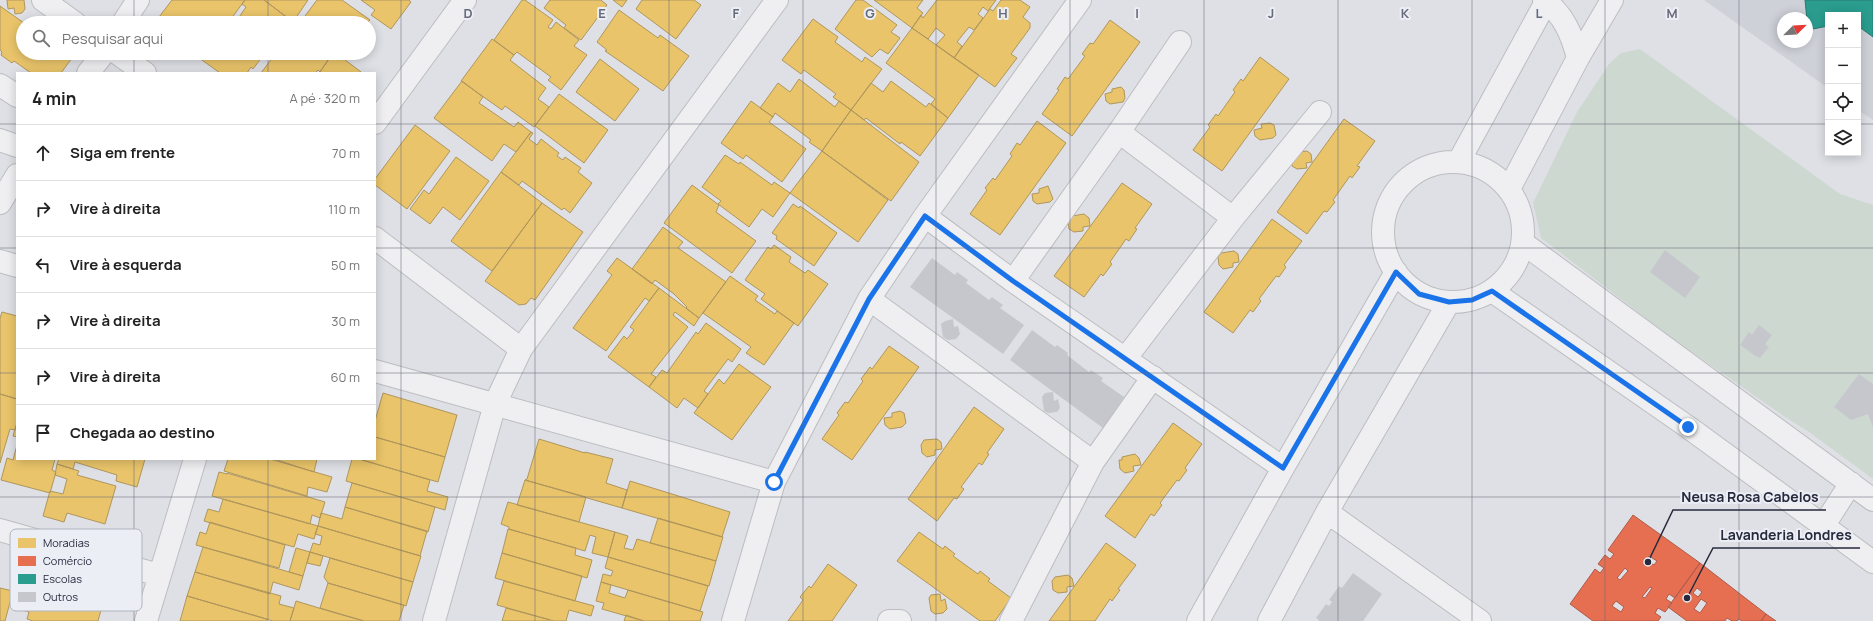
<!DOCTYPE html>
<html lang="pt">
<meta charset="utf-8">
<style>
body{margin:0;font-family:Manrope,sans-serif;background:#f2f2f2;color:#222}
.controls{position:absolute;right:12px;top:12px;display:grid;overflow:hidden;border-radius:0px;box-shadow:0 2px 10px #0003}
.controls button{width:36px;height:36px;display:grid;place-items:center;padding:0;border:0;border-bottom:1px solid #e0e0e0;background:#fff;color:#222;font:20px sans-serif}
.compass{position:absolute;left:1777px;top:12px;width:36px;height:36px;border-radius:50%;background:#fff;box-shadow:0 2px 10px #0003;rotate:66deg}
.stop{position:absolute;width:12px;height:12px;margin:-9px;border:3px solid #1a73e8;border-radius:50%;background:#fff}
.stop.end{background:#1a73e8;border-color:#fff;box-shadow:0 1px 4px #0008}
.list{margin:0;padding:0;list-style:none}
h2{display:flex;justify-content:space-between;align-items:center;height:52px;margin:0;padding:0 16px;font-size:17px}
h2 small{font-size:13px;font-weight:400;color:#767676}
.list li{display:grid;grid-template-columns:26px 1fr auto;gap:12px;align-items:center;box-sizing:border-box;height:56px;padding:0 16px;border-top:1px solid #e0e0e0}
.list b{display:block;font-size:15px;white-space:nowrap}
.list em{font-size:13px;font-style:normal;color:#767676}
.icon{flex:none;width:22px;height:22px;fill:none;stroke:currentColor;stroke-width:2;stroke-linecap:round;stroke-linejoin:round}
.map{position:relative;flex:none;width:1873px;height:621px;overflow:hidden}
.search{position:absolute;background:#fff;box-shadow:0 2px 10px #0003;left:16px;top:16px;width:360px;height:44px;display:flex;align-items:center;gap:10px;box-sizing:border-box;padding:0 14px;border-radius:22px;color:#767676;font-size:15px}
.panel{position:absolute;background:#fff;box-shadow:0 2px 10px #0003;left:16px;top:72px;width:360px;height:388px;border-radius:0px}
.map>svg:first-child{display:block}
</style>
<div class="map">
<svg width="1873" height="621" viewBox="0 0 1873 621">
<rect width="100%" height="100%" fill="#dfe0e5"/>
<path fill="#cfd1d9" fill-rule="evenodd" d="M1704,0H1873V120L1858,110V15H1828V88ZM1783,18H1807V42H1783Z"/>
<path fill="#cdd8d0" d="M1640,49L1840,194L1873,205V479L1809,432L1785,417L1668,335L1541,238L1533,203L1577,112L1609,64L1621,53Z"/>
<path fill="#e9c46a" stroke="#af965c" d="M7,0H24L25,9L22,13L15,14L14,8L8,9Z
M172,0H245L228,23H159L162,19L159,17Z
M245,0H264L293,22L292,23H235L246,7L242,4Z
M264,0H308L293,22Z
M317,0H342L370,20L367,23H306L302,20Z
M361,0H409L411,2L391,29L371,15L375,10Z
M522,0H525L553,20L548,27L551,29L556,22L579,40L574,46L587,55L561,90L548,80L551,77L517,52L514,55L494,40Z
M550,0H601L607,5L581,40L564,28L566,25L544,8Z
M613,0H627L622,7Z
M642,0H694L701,5L676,39L636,9Z
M856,0H863L897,25L891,32L900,38L888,54L880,49L872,57L835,29Z
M874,0H923L917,8L923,13L912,28Z
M937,0H996L988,11L983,7L978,14L983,18L974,30L969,27L957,42L962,46L954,58L936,45L945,35L936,28L928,39L912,28L921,15L923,18Z
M1001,0H1020L1030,7L1023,17L1030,23V28L1011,54L1017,58L995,87L954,58L990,9L993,11Z
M0,6L24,23L23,53H65L72,58L61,73H31L14,61L12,63L1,55L2,52L0,50Z
M619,10L658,38L660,35L689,56L663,91L605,51L607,50L597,42Z
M813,19L838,37L835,42L862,62L865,57L882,69L851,110L833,97L836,94L804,70L801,74L782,60Z
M1110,20L1140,42L1072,136L1042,114L1059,90L1057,89L1065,77L1068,79L1085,56L1082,54L1090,43L1093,44Z
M912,28L979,75L948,118L931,104L935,99L886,63Z
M492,39L514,55L510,60L546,88L538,99L549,107L534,127L505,106L502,110L461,81Z
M192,53H207L202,60Z
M207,53H265L253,69L251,67L247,73H220L202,60Z
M276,53H333L320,72L318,70L315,73H261Z
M333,53H336L361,72L360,73H319Z
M1260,57L1289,79L1222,171L1193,150L1210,127L1208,125L1216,114L1218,116L1235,92L1233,90L1241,79L1243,81Z
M600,59L639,89L615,121L576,92Z
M799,79L835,107L839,101L851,110L822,151L809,142L811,140L775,113L773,117L760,108L778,83L790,92Z
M462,81L483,97L479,103L514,127L518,122L531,132L516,152L504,144L492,161L434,118Z
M891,81L926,107L929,103L948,118L920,156L901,142L900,144L866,118L864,120L851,110L871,83L883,92Z
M1121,87L1124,90L1125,98L1123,102L1110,104L1106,101L1105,94L1112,92V89Z
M559,94L608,130L584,163L535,126Z
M751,101L773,117L769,122L806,149L782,182L746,155L743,159L721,143Z
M851,110L919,162L891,201L822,151Z
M1344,119L1375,141L1357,166L1360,167L1352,178L1350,176L1333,200L1335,202L1327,212L1324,211L1307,234L1277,212Z
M1037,121L1066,143L1000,235L970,214L987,190L985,188L993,178L995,180L1012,156L1010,154L1017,143L1020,145Z
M1270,123L1274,125L1276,135L1273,138L1260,140L1255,136L1254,130L1262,128L1261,124Z
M415,125L450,151L407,209L375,185V179Z
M531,132L533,133L529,139L537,145L541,139L559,153L557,156L563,160L565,157L581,168L578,172L592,183L570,213L564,208L562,210L522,181L519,185L501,172Z
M822,151L888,200L858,242L790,193Z
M1307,151L1311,154L1312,162L1306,163L1307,168L1297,169L1292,166L1291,156L1294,153Z
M725,155L739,164L740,162L772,185L774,182L790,193L773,217L762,209L749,227L718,204L721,201L702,187Z
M456,157L489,181L460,220L443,207L430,224L410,209L424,190L429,194Z
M501,172L542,203L492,271L451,241Z
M1122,183L1152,204L1135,228L1137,229L1129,241L1126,239L1110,262L1112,264L1103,276L1101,274L1084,297L1054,276Z
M692,185L719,205L716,212L756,241L732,273L664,223Z
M1048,186L1053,199L1050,202L1037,204L1033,201L1032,194L1039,193V189Z
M542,203L583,232L535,300L531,298L526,304L519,305L485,281Z
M793,204L799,208L800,206L837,233L814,266L776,239L777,236L772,233Z
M1084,214L1089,218L1090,226L1083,227V231L1074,232L1069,229L1068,221L1072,216Z
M1272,219L1302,241L1284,265L1286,267L1279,277L1276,276L1259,299L1261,301L1253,312L1250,310L1233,333L1204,312Z
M663,227L683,242L678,248L726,282L699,318L686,308L687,307L674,294L655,280L652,284L632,269Z
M774,245L791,257L789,262L805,273L808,270L828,284L798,326L761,299L765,294L745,280L768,247L771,249Z
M1234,251L1238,254L1239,262L1233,263V267L1223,269L1219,265L1218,257L1221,253Z
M617,258L659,288L649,301L645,298L606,351L573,328L612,275L607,271Z
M730,276L758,296L755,300L775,314L777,311L794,323L764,365L746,353L751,347L703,313Z
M659,288L699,318L694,326L675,312L673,315L688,327L651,374L656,377L649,387L608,357L624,336L627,339L634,330L630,327Z
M2,312L17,316V399L0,394V318Z
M706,323L741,349L732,362L728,359L704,391L708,394L698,408L684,398L677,408L649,387L662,370L667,373L696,332L698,334Z
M889,346L919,367L852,460L822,439L839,415L837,413L845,402L848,403L863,381L861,379L870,367L872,369Z
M739,364L771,387L732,440L694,413L719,379L724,384Z
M383,393L457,415L445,457L375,437V421Z
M0,394L17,399V423L15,430L10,429L0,463Z
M974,407L1004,429L987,453L989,454L982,465L979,463L961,487L964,489L957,499L954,498L937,521L908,499Z
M900,411L904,413L906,423L902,427L890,429L885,425L884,418L892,417V413Z
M17,423V437L13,436Z
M1173,423L1202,444L1185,468L1187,470L1179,481L1177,480L1160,503L1162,505L1154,516L1151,514L1135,538L1105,516Z
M375,437L445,457L438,482L362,460L375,459Z
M539,439L585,453V452L613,459L606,483L627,490L622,508L525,480L527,479Z
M937,439L941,442L942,449L935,450V455L927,457L922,453L921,445L924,440Z
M17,445V459H55L52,470L56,472L50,493L1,480L7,458L13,460Z
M1135,454L1139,458L1141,465L1133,466L1134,471L1125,473L1120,469L1119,460H1122V457Z
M59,459H145L137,487L116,481L117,475L75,462L73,469L57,464Z
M228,459H270L332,477L327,492L308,487L307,496L224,471Z
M274,459H317L314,472Z
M352,459H359L430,480L427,491L448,497L445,510L346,481Z
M57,464L79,471L77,475L116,486L105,524L67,513L64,522L43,516L50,491L63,494L67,479L55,475Z
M219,472L227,474V473L325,502L320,518L312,515L310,524L212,496Z
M525,480L586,497L579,522L517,505Z
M630,481L730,512L722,537L622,508Z
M352,483L435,507L428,532L345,507Z
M223,499L318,526L314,539L298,534L294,547L204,521L208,509L219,512Z
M508,502L615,532L608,557L592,553L596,537L590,535L585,551L509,529V527L501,524Z
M345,507L427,531L420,556L318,526L321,513L342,519Z
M658,518L723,537L716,561L650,543Z
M210,522L285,545L279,568L196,545L200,532L206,534Z
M318,526L421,556L413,582L310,552L313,543L320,545L322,536L315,534Z
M508,529L576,548L575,555L592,560L587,578L502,553Z
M615,532L628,536L624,548L633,550L637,539L716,561L709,586L608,557Z
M919,532L943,549L945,546L955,554L953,556L978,574L980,571L990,579L988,581L1011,598L995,621H980L897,561Z
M1106,543L1136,565L1118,589L1120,590L1112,601L1110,599L1095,621H1049Z
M203,547L303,576L299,590L273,582L270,594L195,572Z
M296,548L310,552L303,576L289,572Z
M310,552L323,556L320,566L307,563Z
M502,553L582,576L575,601L495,578Z
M608,557L708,586L700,611L601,582L603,574L611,576L613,571L605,568Z
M330,558L413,582L406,606L328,583L324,577Z
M828,564L857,585L832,621H788L803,600L800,597L809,586L811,588Z
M28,569L43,573L41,581L104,599L98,621H33L27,619L29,612L16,608Z
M195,572L281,596L279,604L294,608L290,621H273L187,596Z
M1068,575L1072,578L1074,586L1067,587V592L1058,593L1053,590L1052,581L1055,577Z
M504,581L594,606L591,616L569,610L566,621H554L497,605Z
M601,582L611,585L609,593L625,598L628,590L703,612L700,621H644L602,609L604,603L596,601Z
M328,583L404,605L399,621H364L320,608Z
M0,588L13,591L5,621H0Z
M940,594L941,601L945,599L947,609L943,613L935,614L931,611L929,598L931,595Z
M187,596L267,619V621H180Z
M296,601L332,612L364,621H290Z
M506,608L550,620V621H502Z
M626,615L644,621H624Z"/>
<path fill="#e76f51" stroke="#ad5a4b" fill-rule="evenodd" d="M1633,515L1700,563L1675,598L1669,594L1666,599L1672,603L1665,612L1658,608L1655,613L1661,617L1658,621H1593L1570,604L1595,569L1600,573L1604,568L1598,564L1605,555L1610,559L1614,554L1608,550ZM1649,556L1657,561L1654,565L1646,560ZM1625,568L1628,571L1620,580L1617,578ZM1650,587L1652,588L1645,598L1642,597ZM1616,601L1624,607L1621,612L1612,606Z
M1700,563L1766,614L1761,621H1742L1739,619L1737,621H1732L1727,618L1725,621H1687L1668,607ZM1697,588L1702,592L1698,597L1693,593ZM1701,599L1707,603L1700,613L1694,609Z
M1766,614L1776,621H1761Z"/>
<path fill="#2a9d8f" stroke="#297a76" d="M1805,0H1873V37L1858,26V15H1828V26L1808,30Z"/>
<path fill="#c6c7cd" d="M1665,250L1700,277L1685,298L1650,272Z
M932,258L955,275L957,272L968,280L966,283L989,300L992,297L1003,305L1000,308L1024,325L1003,354L910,287Z
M953,319L954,327L958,326L960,334L956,339L948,340L943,337L941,324L945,321Z
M1759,325L1772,335L1765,344L1769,347L1760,358L1757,356V357L1740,345L1749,332L1752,335Z
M1032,330L1055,347L1057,345L1068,353L1067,355L1089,372L1091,370L1103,378L1101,381L1124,397L1103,428L1010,360Z
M1859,374L1873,384V427L1868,414L1851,420L1834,407Z
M1053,392L1054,401L1058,399L1060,408L1057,412L1048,413L1044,411L1042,397L1045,393Z
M1353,573L1382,594L1363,621H1318L1319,620L1316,618L1326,604L1329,606L1332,602L1329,600L1339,586L1342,588Z"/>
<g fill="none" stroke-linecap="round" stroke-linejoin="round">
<g stroke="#bcbdc1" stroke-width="24">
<path id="minor" d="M43,0L75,23
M1544,0C1564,15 1572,35 1578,58
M123,23L138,0
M117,53L145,73
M88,73L104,53
M0,85L17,96
M375,123L465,0
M1119,132L1233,218L1125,359
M0,140L17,146
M1459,161L1547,0
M1383 232a70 70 0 1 1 140 0a70 70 0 1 1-140 0Z
M1509,189L1578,58L1612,0
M0,203L17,175
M925,216L1013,281L1283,468
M1233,218L1320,112
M375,238L521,349L495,404L434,621
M0,261L17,266
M1013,281L1119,132L1180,42
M869,299L1093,462L1153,377
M521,349L777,0
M375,371L774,482L733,621
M774,482L869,299L925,216L1080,0
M1327,512L1480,621
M0,530L159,575
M146,621L195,459
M889,621H900
M1011,621L1093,462
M1198,621L1283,468L1396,272
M1269,621L1327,512L1449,302"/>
</g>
<g stroke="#bcbdc1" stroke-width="24">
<path id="tertiary" d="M1523,243L1873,500
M1492,291L1688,427L1873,562
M1824,525L1851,483"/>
</g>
<use href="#minor" stroke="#efeff1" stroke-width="22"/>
<use href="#tertiary" stroke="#efeff1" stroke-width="22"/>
</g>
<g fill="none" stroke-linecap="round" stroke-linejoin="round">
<path stroke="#1a73e8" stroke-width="5" d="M774,482L869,299L925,216L1013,281L1283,468L1396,272L1419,294L1449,302L1472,300L1492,291L1688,427"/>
</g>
<path fill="none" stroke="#676a78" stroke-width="1" stroke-opacity="0.55" d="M134,0V23M268,0V23M401,0V621M535,0V621M669,0V621M803,0V621M936,0V621M1070,0V621M1204,0V621M1338,0V621M1472,0V621M1605,0V621M1739,0V621M134,53V73M268,53V73M0,124H17M375,124H1828M1858,124H1873M0,248H17M375,248H1873M0,373H17M375,373H1873M134,459V621M268,459V621M0,497H1873"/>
<rect x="10" y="529" width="132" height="82" rx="6" fill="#eceef5" stroke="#b1b3be" stroke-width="1"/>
<rect x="18" y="538" width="18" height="10" fill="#e9c46a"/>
<rect x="18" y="556" width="18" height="10" fill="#e76f51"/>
<rect x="18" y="574" width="18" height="10" fill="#2a9d8f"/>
<rect x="18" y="592" width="18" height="10" fill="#c6c7cd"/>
<g font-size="11" fill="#272a3d">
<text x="43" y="547">Moradias</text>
<text x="43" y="565">Comércio</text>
<text x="43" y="583">Escolas</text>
<text x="43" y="601">Outros</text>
</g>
<g font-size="13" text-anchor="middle" font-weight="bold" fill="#676a78" stroke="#eceef5" stroke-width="4" stroke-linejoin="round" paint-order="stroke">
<text x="468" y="18">D</text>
<text x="602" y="18">E</text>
<text x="736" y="18">F</text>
<text x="870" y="18">G</text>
<text x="1003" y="18">H</text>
<text x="1137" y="18">I</text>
<text x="1271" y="18">J</text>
<text x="1405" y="18">K</text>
<text x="1539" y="18">L</text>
<text x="1672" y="18">M</text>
</g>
<path fill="none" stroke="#272a3d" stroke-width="1.5" d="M1648 562L1673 510H1826M1687 598L1713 548H1860"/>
<g fill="#272a3d" stroke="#eceef5" stroke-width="1.5">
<circle cx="1648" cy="562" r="4"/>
<circle cx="1687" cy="598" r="4"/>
</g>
<g font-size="14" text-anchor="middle" font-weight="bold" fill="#272a3d" stroke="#eceef5" stroke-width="4" stroke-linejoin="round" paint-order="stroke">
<text x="1750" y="502">Neusa Rosa Cabelos</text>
<text x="1786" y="540">Lavanderia Londres</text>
</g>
</svg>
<div class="controls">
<button>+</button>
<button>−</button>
<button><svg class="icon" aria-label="locate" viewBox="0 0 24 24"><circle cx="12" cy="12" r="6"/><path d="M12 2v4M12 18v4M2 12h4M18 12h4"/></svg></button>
<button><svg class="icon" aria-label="layers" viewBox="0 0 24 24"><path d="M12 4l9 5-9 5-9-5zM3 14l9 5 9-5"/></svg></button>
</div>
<svg class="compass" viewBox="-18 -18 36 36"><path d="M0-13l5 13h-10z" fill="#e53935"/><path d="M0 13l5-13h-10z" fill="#767676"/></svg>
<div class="stop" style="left:774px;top:482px"></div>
<div class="stop end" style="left:1688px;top:427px"></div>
<div class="search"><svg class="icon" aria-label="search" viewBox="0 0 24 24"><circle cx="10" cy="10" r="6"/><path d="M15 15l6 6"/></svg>Pesquisar aqui</div>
<section class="panel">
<h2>4 min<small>A pé · 320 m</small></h2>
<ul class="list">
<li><svg class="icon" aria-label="ahead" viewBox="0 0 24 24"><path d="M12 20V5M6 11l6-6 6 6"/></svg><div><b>Siga em frente</b></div><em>70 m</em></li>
<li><svg class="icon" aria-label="right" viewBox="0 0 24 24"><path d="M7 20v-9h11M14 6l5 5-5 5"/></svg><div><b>Vire à direita</b></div><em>110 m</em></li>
<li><svg class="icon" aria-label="left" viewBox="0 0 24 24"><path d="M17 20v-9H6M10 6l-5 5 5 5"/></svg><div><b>Vire à esquerda</b></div><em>50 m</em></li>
<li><svg class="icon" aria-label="right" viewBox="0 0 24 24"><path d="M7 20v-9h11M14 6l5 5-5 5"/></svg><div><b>Vire à direita</b></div><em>30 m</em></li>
<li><svg class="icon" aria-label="right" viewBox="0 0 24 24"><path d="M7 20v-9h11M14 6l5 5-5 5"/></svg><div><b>Vire à direita</b></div><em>60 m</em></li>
<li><svg class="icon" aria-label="arrive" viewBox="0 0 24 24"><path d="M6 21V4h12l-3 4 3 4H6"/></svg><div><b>Chegada ao destino</b></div></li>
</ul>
</section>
</div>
